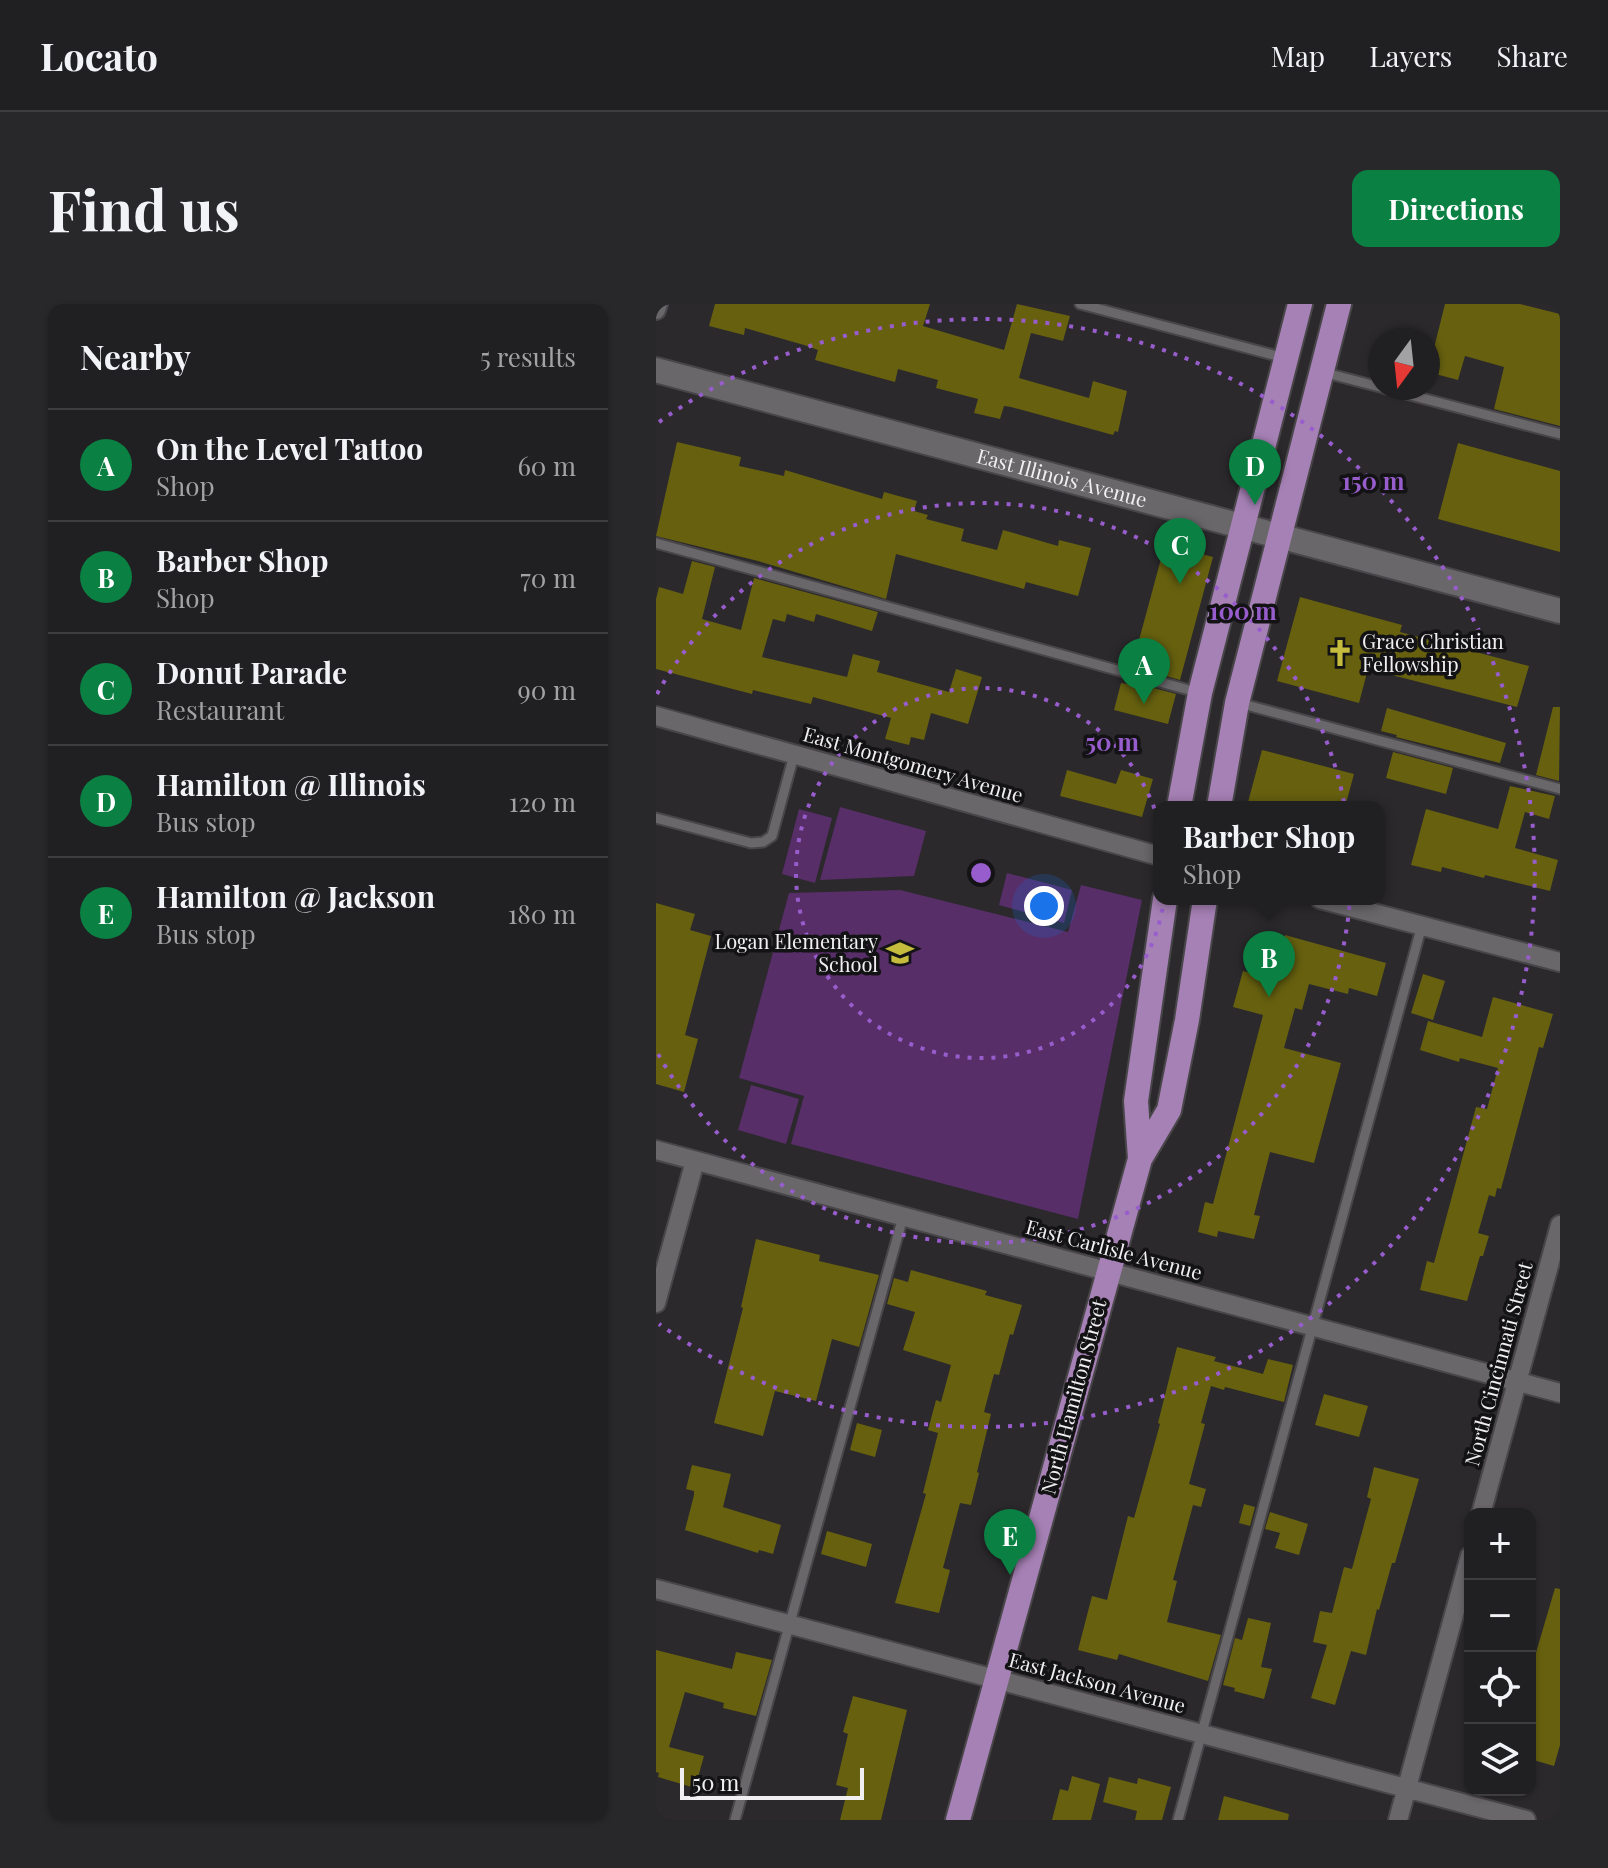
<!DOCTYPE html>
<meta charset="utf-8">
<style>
body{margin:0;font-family:"Playfair Display",serif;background:#28272a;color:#f1f3f6}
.controls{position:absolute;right:24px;bottom:24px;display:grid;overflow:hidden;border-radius:16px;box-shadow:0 2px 6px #0004}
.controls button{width:72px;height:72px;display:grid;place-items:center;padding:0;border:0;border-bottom:2px solid #3d3d3f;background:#201f21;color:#f1f3f6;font:40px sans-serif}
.compass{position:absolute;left:712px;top:24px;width:72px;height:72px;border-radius:50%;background:#201f21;box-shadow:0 2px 6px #0004;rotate:195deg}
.scale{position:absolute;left:24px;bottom:20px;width:184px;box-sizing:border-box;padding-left:8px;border:4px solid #f1eff1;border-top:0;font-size:22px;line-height:28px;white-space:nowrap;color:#f1eff1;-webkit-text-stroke:6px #131214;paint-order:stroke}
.you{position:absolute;left:388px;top:602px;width:28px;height:28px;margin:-20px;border:6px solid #fff;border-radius:50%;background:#1a73e8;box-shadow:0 0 0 12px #1a73e833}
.badge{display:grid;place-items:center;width:52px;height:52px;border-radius:50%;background:#0b8043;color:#fff;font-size:26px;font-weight:700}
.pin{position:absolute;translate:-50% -66px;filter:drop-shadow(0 2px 4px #0008)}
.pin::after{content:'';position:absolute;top:42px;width:28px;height:24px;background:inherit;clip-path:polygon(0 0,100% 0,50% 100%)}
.popup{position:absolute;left:497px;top:497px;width:232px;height:104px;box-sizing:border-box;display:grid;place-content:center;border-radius:16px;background:#201f21;filter:drop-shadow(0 2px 6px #0005);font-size:26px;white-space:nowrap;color:#a2a2a5}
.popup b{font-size:30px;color:#f1f3f6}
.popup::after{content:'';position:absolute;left:50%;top:100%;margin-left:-16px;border:16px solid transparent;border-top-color:#201f21}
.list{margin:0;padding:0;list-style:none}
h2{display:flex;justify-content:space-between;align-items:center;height:104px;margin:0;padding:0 32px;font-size:34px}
h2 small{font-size:26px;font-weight:400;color:#a2a2a5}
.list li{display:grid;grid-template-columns:52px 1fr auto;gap:24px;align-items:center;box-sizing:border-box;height:112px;padding:0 32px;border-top:2px solid #3d3d3f}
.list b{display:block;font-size:30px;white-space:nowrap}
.list p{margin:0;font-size:26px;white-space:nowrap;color:#a2a2a5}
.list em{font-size:26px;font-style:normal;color:#a2a2a5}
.icon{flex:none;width:44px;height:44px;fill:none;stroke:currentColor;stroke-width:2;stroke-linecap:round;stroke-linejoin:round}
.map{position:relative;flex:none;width:904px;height:1516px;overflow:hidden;border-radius:16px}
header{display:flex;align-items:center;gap:48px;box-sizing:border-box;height:112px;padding:0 40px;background:#201f21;border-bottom:2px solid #3d3d3f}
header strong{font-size:38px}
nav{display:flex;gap:44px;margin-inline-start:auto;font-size:28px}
.intro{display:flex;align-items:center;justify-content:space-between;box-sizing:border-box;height:192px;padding:0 48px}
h1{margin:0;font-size:56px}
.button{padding:20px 36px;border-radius:16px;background:#0b8043;color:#fff;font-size:28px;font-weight:700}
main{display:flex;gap:48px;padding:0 48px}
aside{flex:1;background:#201f21;border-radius:16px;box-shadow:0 2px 6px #0004}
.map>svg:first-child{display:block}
</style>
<header>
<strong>Locato</strong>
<nav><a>Map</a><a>Layers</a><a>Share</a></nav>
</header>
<div class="intro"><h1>Find us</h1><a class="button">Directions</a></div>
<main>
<aside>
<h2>Nearby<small>5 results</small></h2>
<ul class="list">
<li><span class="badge">A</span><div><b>On the Level Tattoo</b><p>Shop</p></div><em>60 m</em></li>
<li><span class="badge">B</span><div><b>Barber Shop</b><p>Shop</p></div><em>70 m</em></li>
<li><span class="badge">C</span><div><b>Donut Parade</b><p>Restaurant</p></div><em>90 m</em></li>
<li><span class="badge">D</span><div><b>Hamilton @ Illinois</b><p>Bus stop</p></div><em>120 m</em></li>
<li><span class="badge">E</span><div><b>Hamilton @ Jackson</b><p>Bus stop</p></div><em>180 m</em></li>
</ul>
</aside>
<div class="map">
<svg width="904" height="1516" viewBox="0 0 904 1516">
<rect width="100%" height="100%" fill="#2b292c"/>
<path fill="#572e68" d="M184,503L270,527L258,572L164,576Z
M143,505L176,514L159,579L126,570Z
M351,569L416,586L408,619L343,601Z
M425,581L486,596L422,915L135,840L148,792L83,774L133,589L244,586L412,628Z
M95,781L143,795L130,840L82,826Z"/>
<path fill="#66600f" d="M59,0H274L267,22L348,46L361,0L414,12L407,37L375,29L363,74L433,94L437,77L471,87L462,128L459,127L457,131L355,103L348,102L344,115L318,109L322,95L280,84L282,76L242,65L239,78L159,56L162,46L148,41L89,24L88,31L53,22Z
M789,0H864L904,10V122L838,105L848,63L809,52L802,76L772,68Z
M21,138L85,153L83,162L128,172L129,166L226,195L228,188L261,197L258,207L272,211L270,215L308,225L305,237L341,246L347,226L402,242L403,236L435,244L422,292L370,278L368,285L240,250L230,295L102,257L0,232Z
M802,139L904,167V248L782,215Z
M509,240L557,253L524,376L476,362Z
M36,257L59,263L46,315L85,326L98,274L222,308L216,327L160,310L158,318L131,310L129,318L117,315L106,353L191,373L197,350L224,357L221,368L293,388L300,365L326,373L312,420L275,409L268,436L255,433L253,441L229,435L235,414L157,393L155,400L97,386L96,390L0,365V295L3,283L27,290Z
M644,293L746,321L744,328L873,362L861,403L712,365L703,399L621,377Z
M472,377L520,390L512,420L458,406L465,379L471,380Z
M897,403H904L903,477L880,471Z
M731,404L850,439L844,459L740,433L741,431L725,427Z
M606,446L698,470L689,503H612L592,498Z
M737,448L797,464L790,490L730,474Z
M411,466L460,480L465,466L497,475L486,513L404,492Z
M854,482L899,492L893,515L869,508L859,544L902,556L894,587L829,571L828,574L786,563L785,568L755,561L770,505L842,525Z
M0,599L39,610L34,626L55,632L29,731L42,735L28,788L0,780Z
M629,631L730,659L721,692L693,684L692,690L653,680L646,706L639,704L628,744L685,759L658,859L614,848L598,911L604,912L598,935L562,927L561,933L542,928L549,898L557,900L607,711L577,703L587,667L618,675Z
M767,670L789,677L777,716L755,709Z
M837,693L897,710L887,744L883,743L845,885L841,884L839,893L833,891L822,929L833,932L827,952H824L811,997L764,986L771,957L778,959L820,803L831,805L842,764L804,754L803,758L764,746L772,717L826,733Z
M100,935L164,951L163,957L223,971L203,1043L176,1035L160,1097L119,1087L107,1132L58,1119L87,1004L85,1003Z
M255,966L331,987L329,991L366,1001L357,1031L354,1030L343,1071L338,1070L328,1108L335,1110L321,1168L323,1169L315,1201L304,1199L287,1264L294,1266L283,1309L239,1299L270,1190L267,1189L282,1129L272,1126L280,1096L285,1098L295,1061L247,1046L259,1008L231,1000L238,974L252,978Z
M521,1043L560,1053L558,1057L607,1070L612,1055L637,1061L628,1098L569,1083L568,1086L555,1082L545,1119L549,1120L533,1180L550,1185L545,1203L537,1201L517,1276L521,1277L511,1318L565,1331L552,1377L463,1350L461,1356L422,1346L436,1292L451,1296L472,1212L478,1214L504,1120L502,1119Z
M668,1090L712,1102L703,1133L659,1121Z
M201,1119L226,1126L219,1153L194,1146Z
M36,1161L75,1170L67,1203L125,1221L117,1250L103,1246L102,1249L29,1226L38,1191V1187L30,1185Z
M718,1163L763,1175L739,1259H736L723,1306L721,1305L710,1351L695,1347L679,1401L655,1394L671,1341L657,1338L664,1307L676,1309L688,1263L696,1265L715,1195L711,1193Z
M588,1200L599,1203L594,1222L583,1219Z
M614,1208L652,1220L643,1251L619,1244L624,1229L609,1225Z
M171,1227L216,1240L210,1263L165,1250Z
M899,1284L904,1285V1441L898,1462L874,1455V1369Z
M592,1314L615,1319L605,1363L616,1365L608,1395L578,1387L579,1384L567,1381L579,1334L586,1336Z
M0,1346L76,1365L80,1348L116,1356L100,1412L67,1404L68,1399L29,1388L13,1443L48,1452L39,1484L2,1473L3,1469L0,1468Z
M197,1392L251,1406L225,1516H184L192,1484L180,1481L192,1430L187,1428Z
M416,1472L444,1480L435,1516H396L404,1485L412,1487Z
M453,1473L481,1480L482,1474L515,1483L506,1516H479L481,1507L447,1498Z
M568,1492L633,1510L632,1516H562Z"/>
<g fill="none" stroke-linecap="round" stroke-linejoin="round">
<g stroke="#49464a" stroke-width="13">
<path id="lane" d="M424,0L629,54
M666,68L724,83
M727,84L904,130
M0,239L544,389
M583,399L904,485
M0,514L95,539L107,538L116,532L138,451
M79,1516L247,913
M522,1516L766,621"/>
</g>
<g stroke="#49464a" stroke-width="22">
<path id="street" d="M0,6L2,0
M0,412L503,552
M664,595L904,658
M0,846L904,1089
M0,999L39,857
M825,1210L904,921
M0,1285L870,1516
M742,1516L814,1252"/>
</g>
<g stroke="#49464a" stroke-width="28">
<g id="secondary">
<path id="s1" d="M0,66L904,307"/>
</g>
</g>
<g stroke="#49464a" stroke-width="28">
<path id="primary" d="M523,503L544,389L644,0
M563,503L581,399L683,0
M484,855L480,797L509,595
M302,1516L484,855L513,806L531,716L549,595"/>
</g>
<use href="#lane" stroke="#6a676b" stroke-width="9"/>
<use href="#street" stroke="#6a676b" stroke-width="18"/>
<use href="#secondary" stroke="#6a676b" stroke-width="24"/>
<use href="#primary" stroke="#a681b5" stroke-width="24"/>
</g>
<g fill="none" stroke="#985dcc" stroke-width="4" stroke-dasharray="4 8">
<circle cx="325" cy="569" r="185"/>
<path d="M1 390A370 370 0 1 1 1 748"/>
<path d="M3 118A554 554 0 1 1 3 1020"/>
</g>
<defs>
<g id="church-bare" transform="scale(2.16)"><path d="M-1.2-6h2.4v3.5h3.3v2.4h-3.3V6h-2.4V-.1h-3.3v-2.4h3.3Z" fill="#c5bc3d" stroke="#131214" stroke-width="2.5" paint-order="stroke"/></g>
<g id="school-bare" transform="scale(2.16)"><path d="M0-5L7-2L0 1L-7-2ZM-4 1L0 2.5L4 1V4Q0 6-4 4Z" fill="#c5bc3d" stroke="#131214" stroke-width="2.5" paint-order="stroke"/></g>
</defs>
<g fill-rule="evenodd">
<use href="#church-bare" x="684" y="349"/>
<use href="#school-bare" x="244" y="649"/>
</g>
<g text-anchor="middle" stroke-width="7" stroke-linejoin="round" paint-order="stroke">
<g font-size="20" fill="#f1eff1" stroke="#131214">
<text dy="7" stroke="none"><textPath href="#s1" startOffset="420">East Illinois Avenue</textPath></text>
<text transform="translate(257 461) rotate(16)" y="7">East Montgomery Avenue</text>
<text transform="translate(458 946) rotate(15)" y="7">East Carlisle Avenue</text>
<text transform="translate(843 1060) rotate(-75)" y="7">North Cincinnati Street</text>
<text transform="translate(418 1093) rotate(-75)" y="7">North Hamilton Street</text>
<text transform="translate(441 1379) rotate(15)" y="7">East Jackson Avenue</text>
</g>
<g font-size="20" fill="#f1eff1" stroke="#131214" text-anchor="start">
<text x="706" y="345">Grace Christian<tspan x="706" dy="23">Fellowship</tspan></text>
<text x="222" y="645" text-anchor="end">Logan Elementary<tspan x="222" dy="23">School</tspan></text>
</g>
</g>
<circle cx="325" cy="569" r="12" fill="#985dcc" stroke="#131214" stroke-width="4"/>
<g font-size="24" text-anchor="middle" font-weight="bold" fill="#985dcc" stroke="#131214" stroke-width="7" stroke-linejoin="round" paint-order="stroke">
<text x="717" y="186">150 m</text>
<text x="587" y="316">100 m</text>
<text x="456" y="447">50 m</text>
</g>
</svg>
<div class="controls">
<button>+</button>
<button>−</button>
<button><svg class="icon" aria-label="locate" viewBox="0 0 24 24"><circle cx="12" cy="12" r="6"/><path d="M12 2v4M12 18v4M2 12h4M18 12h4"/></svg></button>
<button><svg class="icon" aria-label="layers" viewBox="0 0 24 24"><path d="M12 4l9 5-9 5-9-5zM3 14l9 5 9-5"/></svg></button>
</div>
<svg class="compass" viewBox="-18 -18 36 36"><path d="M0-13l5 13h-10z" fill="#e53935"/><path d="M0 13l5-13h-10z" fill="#a2a2a5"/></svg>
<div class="scale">50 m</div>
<div class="you"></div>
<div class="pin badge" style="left:488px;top:400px">A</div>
<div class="pin badge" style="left:613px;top:693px">B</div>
<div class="popup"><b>Barber Shop</b>Shop</div>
<div class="pin badge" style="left:524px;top:280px">C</div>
<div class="pin badge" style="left:599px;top:201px">D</div>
<div class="pin badge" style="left:354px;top:1271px">E</div>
</div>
</main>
